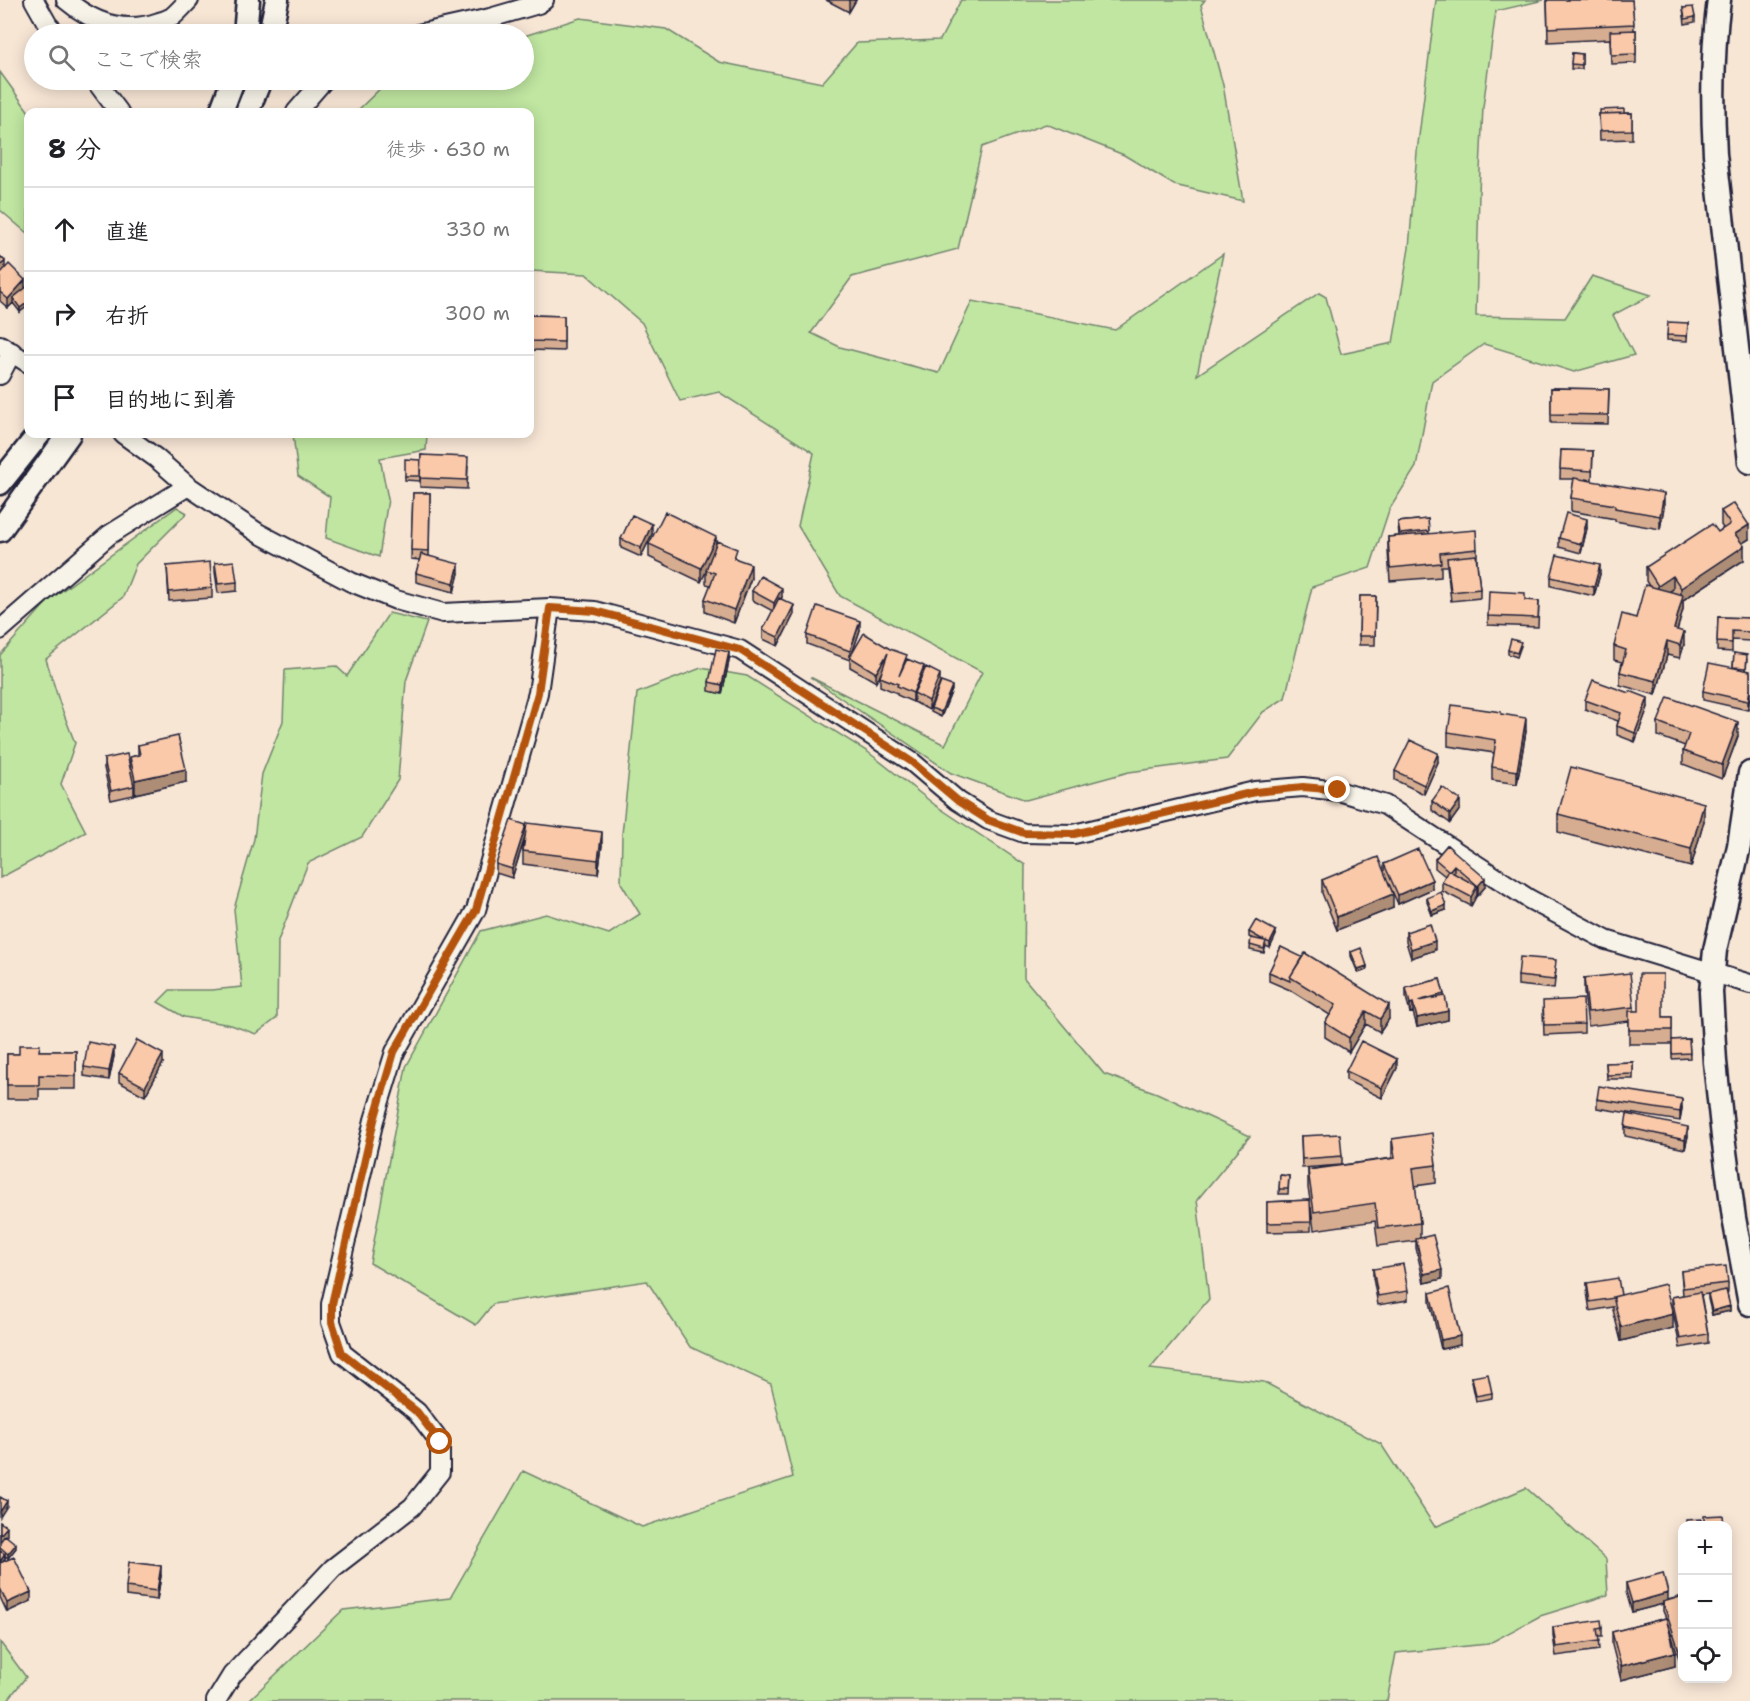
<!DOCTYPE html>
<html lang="ja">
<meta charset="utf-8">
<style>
body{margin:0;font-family:"Shantell Sans","Klee One",sans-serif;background:#f2f2f2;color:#202124}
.controls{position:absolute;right:18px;bottom:18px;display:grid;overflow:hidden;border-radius:12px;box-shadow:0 3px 15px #0003}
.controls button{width:54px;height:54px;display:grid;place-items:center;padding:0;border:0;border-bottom:2px solid #e0e0e0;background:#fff;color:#202124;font:30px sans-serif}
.stop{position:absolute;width:18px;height:18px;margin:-14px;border:4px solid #b45309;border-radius:50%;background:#fff}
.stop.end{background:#b45309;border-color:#fff;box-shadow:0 2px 6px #0008}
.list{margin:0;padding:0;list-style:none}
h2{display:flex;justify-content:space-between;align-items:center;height:78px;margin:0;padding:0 24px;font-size:26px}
h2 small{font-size:20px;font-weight:400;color:#757577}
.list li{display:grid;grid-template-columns:39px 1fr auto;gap:18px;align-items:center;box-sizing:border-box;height:84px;padding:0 24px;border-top:2px solid #e0e0e0}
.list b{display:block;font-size:22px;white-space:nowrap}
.list em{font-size:20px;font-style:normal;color:#757577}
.icon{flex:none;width:33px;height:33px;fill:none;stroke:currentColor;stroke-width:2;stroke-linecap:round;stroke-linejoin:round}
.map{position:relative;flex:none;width:1750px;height:1701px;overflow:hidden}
.search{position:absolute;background:#fff;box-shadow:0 3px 15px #0003;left:24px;top:24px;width:510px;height:66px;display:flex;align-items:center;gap:15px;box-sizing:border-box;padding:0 21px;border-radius:33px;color:#757577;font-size:22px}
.panel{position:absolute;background:#fff;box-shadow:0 3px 15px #0003;left:24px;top:108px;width:510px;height:330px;border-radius:12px}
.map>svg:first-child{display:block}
</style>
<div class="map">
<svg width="1750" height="1701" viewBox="0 0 1750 1701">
<rect width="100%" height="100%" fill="#f8e6d5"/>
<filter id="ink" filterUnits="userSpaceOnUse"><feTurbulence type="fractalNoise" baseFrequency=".0167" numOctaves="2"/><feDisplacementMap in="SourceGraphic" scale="12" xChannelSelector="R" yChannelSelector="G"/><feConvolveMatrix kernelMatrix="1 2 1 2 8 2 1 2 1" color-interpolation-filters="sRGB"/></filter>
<g filter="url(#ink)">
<path fill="#c0e6a1" stroke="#71846e" stroke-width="1.5" d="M961,0H1205L1201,5L1223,85L1243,201L1174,185L1124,155L1046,124L982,147L958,249L852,277L811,333L840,347L939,373L972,301L1115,330L1223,254L1197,375L1319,293L1326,297L1341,354L1393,343L1409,248L1417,152L1436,0H1544L1496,11L1483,107L1479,192L1476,316L1565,318L1592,276L1651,295L1613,315L1634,355L1574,372L1484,344L1432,381L1416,467L1389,510L1370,568L1312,587L1285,698L1263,712L1227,759L1129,772L1026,800L951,773L810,677L945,745L982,672L840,596L798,526L814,453L719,392L680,401L642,323L586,274L530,271V112H356L389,80H524V36L580,18L666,29L719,62L822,83L857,43L940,40Z
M0,72L29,112L28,234L0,210Z
M293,434H427L426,450L380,458L388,499L379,557L326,538L330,497L298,476Z
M177,507L187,513L136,564L123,597L46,659L60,704L75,743L61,784L86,832L0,878V655L48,601Z
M389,613L427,622L406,681L398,780L362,837L308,863L278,941L277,1018L256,1034L231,1025L184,1017L158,1002L170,990H211L242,987L234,909L254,839L262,774L283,721L285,670L336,666L347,676Z
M701,668L747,676L868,752L935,805L1025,865L1024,978L1104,1074L1157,1093L1250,1136L1197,1200L1209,1299L1150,1369L1264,1382L1381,1444L1435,1527L1526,1488L1606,1559L1608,1595L1540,1616L1488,1644L1396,1653L1387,1701H248L343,1610L450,1598L523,1471L642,1527L793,1477L771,1384L690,1347L647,1281L493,1304L476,1325L370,1263L406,1067L481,931L546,914L609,934L640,914L621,883L622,834L637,693Z
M0,1642L26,1677L7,1701H0Z"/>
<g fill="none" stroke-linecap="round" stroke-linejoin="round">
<g stroke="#22223b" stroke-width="22">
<path id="minor" d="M34,0L48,25L57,34
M66,0C93,23 125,34 159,22C163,21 168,19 172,17C178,12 184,5 189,0
M418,34L490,18L538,4L544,0
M95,80L119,112
M296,112L324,80
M0,345L28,363
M0,375L12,352
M123,434L156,458L188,486L258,533L351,582L396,600L443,613L550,608L595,611L740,650L912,762L958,801L988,820L1024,833L1074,834L1255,791L1303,787L1338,791L1385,805L1529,899L1606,940L1750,984
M0,630L109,535L188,486
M216,1701L232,1675L333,1568L412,1507L440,1472V1442L417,1412L342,1353L331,1322V1304L374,1120L395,1052L476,910L538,693L550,608"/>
</g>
<g stroke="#22223b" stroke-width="27">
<path id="tertiary" d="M1719,0C1712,52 1712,102 1715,154L1750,462
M245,34L248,0
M270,34L277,0
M221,112L233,80
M247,112L260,80
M0,483L39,434
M0,530L69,434
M1750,773L1739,846L1715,950L1711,992L1715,1062L1723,1137L1734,1218L1750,1304"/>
</g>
<use href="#minor" stroke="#f7f3e8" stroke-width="18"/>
<use href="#tertiary" stroke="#f7f3e8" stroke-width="22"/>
</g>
<path fill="#d6ad91" stroke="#22223b" stroke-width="1.5" d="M826,0H856L849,12Z
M1547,0H1632L1634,30H1636V63L1611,64L1610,39L1548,42Z
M1683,8L1695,17V22L1685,24Z
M1572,53L1582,54V69H1571Z
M1632,113V139L1600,140L1599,114Z
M0,256L5,268L25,289L20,312L13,303L8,308L0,301Z
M530,315L564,316V351L530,350Z
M1688,323L1687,341L1667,340V335Z
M1551,388L1609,389L1608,424L1551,423Z
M1561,450L1593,451L1592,480L1585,479L1664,507L1660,529L1615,521V519L1571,511V498L1574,479H1560Z
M421,455L468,466L467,489L420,487Z
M420,460V481L405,480V476Z
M413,493H430L429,556L459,573L454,592L416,582V573L420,560L411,559Z
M1721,511L1749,539L1742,543L1744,560L1683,600V609L1677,630L1684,645L1680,658L1667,655L1656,695L1620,685V672L1622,662L1614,660V646L1636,618L1649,586L1646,581V567L1718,532L1723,528L1721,525Z
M1428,519L1429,534L1477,549V563L1480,589V598L1451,601L1447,566H1441V577L1390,581L1388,551V537L1399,536L1398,522Z
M1587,528L1581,553L1559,547V538Z
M652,534L641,557L621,548V539Z
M649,544L716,546L737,559L751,578L734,623L705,612V599L711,585L706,584V570L701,582L649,557Z
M215,563L237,582V591L218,593L215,572Z
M167,566L212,588V598L169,601Z
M1600,574L1594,596L1551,586V577Z
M752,591L782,597L781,599L794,614L778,646L763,639V630L773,611L752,600Z
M1360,596H1376L1375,645H1359Z
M1525,600L1539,601L1538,627L1488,625V616Z
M1718,617L1750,618V641L1732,640V652L1717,651Z
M860,630L852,653L907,660L924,670L940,683L929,710L914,702V699L913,702L897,695V693L880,686V677L881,673L876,682L850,667V660L807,644V635Z
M1521,646L1517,657L1508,654V650Z
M1734,653L1747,659L1746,670L1750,671V698L1748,710L1703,700V691L1733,668Z
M729,661L722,694L709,691V682Z
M952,690L941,717L931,712V708Z
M1585,700L1648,707L1635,742L1617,735V726L1618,721L1585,709Z
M1501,714L1526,731L1517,784L1492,780V767L1494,753L1448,746V732Z
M1658,722L1738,736L1722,779L1683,764V751L1685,746L1658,736Z
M138,745L186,782L135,794L134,786V795L111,800L104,768V759L130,769V757L138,755Z
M1438,762L1424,794L1395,780V771Z
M1432,801L1460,809L1450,823L1432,810Z
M1558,814L1704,821L1691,867L1558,832Z
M526,825L602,845L598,874L523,864V851L525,838L512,878L496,873V864Z
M1447,845L1485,887L1478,895L1477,894L1471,906L1442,891V882L1445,876L1435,868V859Z
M1384,864L1432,889L1398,904L1388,882L1393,908L1337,930L1322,893V880L1384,872Z
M1427,898L1446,910L1432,915L1427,902Z
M1249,932L1276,935L1270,948L1266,946L1264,953L1250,950L1251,938L1249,937Z
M1406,932L1435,950L1411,958L1406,942Z
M1281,947L1389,1019L1380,1032L1366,1024L1349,1052L1325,1037V1023L1330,1015L1290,990L1269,981V972Z
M1351,952L1367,970L1358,973L1351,956Z
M1556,970L1554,989L1518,985V976Z
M1584,978L1634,1007V1011L1663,1017H1672V1040L1689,1039L1690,1058L1672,1059V1044H1629V1021L1588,1026L1584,992Z
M1440,979L1448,1011V1020L1417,1027L1413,1012L1410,1013L1406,997V988Z
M1543,1010L1584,1024V1033L1544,1035Z
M40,1051H76V1089H39V1099H7V1054H19Z
M114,1056L109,1080L84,1076V1067Z
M1633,1062V1079H1607L1606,1063Z
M163,1063L145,1096L119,1082V1073Z
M1397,1068L1382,1098L1346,1080V1071Z
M1597,1099L1682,1108L1680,1121L1597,1108Z
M1625,1127L1688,1136L1685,1149L1625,1136Z
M1301,1136L1342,1156V1165L1302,1168Z
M1392,1139L1436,1165V1183L1415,1186L1420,1223V1238L1442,1279L1424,1283L1416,1248V1241L1378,1246L1375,1221L1314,1230L1311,1207V1231L1267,1232V1202L1310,1200L1308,1188V1170L1392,1158Z
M1280,1175L1289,1176L1288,1194H1279Z
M1373,1269L1408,1291V1300L1378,1305L1373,1278Z
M1681,1271L1728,1283V1292H1727L1730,1311L1712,1315L1708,1299V1294L1701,1295L1708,1334V1343L1680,1348L1672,1306V1297L1683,1295Z
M1587,1283L1621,1295L1673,1328L1621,1341L1613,1310V1307L1590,1311L1587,1292Z
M1430,1293L1460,1345L1441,1349L1430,1302Z
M1472,1377L1492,1393V1398L1476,1401L1472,1382Z
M0,1522L6,1536L16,1548L8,1558L5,1556V1559L3,1562L31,1601L7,1612L0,1597Z
M161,1576L157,1600L126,1596V1587Z
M1626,1583L1668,1600L1683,1596V1671L1668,1624L1675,1666L1621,1680L1612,1645V1632L1666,1618L1663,1611V1604L1632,1612L1626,1592Z
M1553,1627L1602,1628V1637H1598L1599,1650L1556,1656L1553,1636Z"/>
<path fill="#ae8d76" stroke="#22223b" stroke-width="1.5" d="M849,0H856L849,12Z
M5,261V274L0,279V266Z
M25,280V289L13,298V303L8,308V299Z
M28,302V306L20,312V308Z
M1664,493V507L1660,529V516Z
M1587,519V528L1581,553V544Z
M652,524V534L641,557V548Z
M1749,525V539L1735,548V534Z
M716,537V551L701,582V568Z
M1744,546V560L1683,600V609L1674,642V629L1681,602V588Z
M459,564V573L454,592V583Z
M751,564V578L734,623V610Z
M1600,565V574L1594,596V587Z
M1673,576V589L1658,599V586Z
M782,588V597L774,612V603Z
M794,605V614L778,646V637Z
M860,621V630L850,660V651Z
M1684,632V645L1680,658V645Z
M1667,641V655L1656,695V681Z
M729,652V661L722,694V685Z
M888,653V662L876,682V673Z
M924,666V675L914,693V699L913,702V693Z
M940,674V683L929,710V701Z
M952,686V690L941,717V712Z
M1750,689V698L1748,710V701Z
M1648,698V707L1635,742V733Z
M1526,718V731L1517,784V771Z
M1738,722V736L1722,779V765Z
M1438,753V762L1424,794V785Z
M186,769V782L135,794V780Z
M1460,800V809L1450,823V814Z
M1704,803V821L1691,867V849Z
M526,825V834L512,878V869Z
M602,832V845L598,874V860Z
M1454,865V874L1449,871Z
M1485,878V887L1478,895V886Z
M1432,880V889L1398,904V895Z
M1477,886V895L1471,906V897Z
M1393,894V908L1337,930V917Z
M1446,905V910L1432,915V911Z
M1276,931V935L1270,948V943Z
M1435,941V950L1411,958V949Z
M1367,966V970L1358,973V969Z
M1413,1003V1012L1410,1013V1004Z
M1389,1005V1019L1380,1032V1019Z
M1366,1011V1024L1349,1052V1038Z
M1448,1011V1020L1417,1027V1018Z
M114,1047V1056L109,1080V1071Z
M163,1054V1063L145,1096V1087Z
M1397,1059V1068L1382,1098V1088Z
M1682,1099V1108L1680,1121V1112Z
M1688,1127V1136L1685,1149V1140Z
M1442,1270V1279L1424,1283V1274Z
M1730,1306V1311L1712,1315V1311Z
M1673,1314V1328L1621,1341V1327Z
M1460,1336V1345L1441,1349V1340Z
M7,1501V1506L0,1517V1512Z
M7,1527V1536L0,1544V1535Z
M16,1544V1548L8,1558V1554Z
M5,1554V1559L0,1566V1562Z
M161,1566V1576L157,1600V1591Z
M31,1592V1601L7,1612V1603Z
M1668,1593V1603L1663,1602V1604L1632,1612V1603Z
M1675,1652V1666L1621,1680V1666Z"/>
<path fill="#f9c9a9" stroke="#22223b" stroke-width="1.5" d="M1547,0H1632L1634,24L1548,28Z
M1693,7L1695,17L1685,19L1683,8Z
M1636,30V54L1611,55L1610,31Z
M1572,53L1582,54V65L1571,64Z
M1624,109V113L1600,114V110Z
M1632,113V130L1600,131L1599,114Z
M0,256L5,261L0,266Z
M9,264L25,280L8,299L0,292V274Z
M28,286V302L20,308L13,298Z
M530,315L564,316V342L530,341Z
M1668,322L1688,323L1687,336L1667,335Z
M1551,388L1609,389L1608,415L1551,414Z
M1561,450L1593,451L1592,471L1560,469Z
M421,455L468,457L467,480L420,478Z
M405,459L420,460V476H405Z
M1574,478L1664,493L1660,516L1615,508V505L1571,498Z
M413,493H430L429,551L411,550Z
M1734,503L1749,525L1735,534L1744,546L1681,588L1673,576L1658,586L1646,567L1712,524L1718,532L1730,524L1721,511Z
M665,512L716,537L701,568L649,544Z
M1566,513L1587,519L1581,544L1559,538Z
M632,515L652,524L641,548L621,539Z
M1428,519L1429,531L1400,534L1398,522Z
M1476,530L1477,549L1440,553L1441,563L1390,568L1388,537Z
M717,541L737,549L734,558L751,564L734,610L705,599L715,573L706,570Z
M421,554L459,564L454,583L416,573Z
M1476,555L1480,589L1451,592L1447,558Z
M1557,555L1600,565L1594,587L1551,577Z
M234,561L237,582L218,584L215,563Z
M210,562L212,588L169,592L167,566Z
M760,576L782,588L774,603L752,591Z
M1645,585L1683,595L1674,629L1684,632L1680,645L1667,641L1656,681L1620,672L1626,650L1614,646L1622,614L1636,618Z
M1489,591L1525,593V600L1539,601L1538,618L1488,616Z
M1360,596H1376L1375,636H1359Z
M779,598L794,605L778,637L763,630Z
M817,606L860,621L850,651L807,635Z
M1718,617L1750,618V632L1732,631V643L1717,642Z
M864,633L890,649L907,655L899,676L907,659L924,666L913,693L897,686L898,684L880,677L888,653L876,673L850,657Z
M1511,639L1521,642L1517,653L1508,650Z
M716,649L729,652L722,685L709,682Z
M1734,653L1747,655L1746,668L1733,667Z
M1709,663L1750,671V689L1748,701L1703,691Z
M926,667L940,674L929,701L914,693Z
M1593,680L1629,693L1630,691L1648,698L1635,733L1617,726L1621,713L1585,700Z
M941,682L952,686L941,712L931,708Z
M1668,697L1738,722L1722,765L1683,751L1689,734L1658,722Z
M1452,705L1501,712V714L1526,718L1517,771L1492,767L1496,740L1448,732Z
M178,736L186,769L135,780L130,757L140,755L138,745Z
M1410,740L1438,753L1424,785L1395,771Z
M127,754L134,786L111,791L104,759Z
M1571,767L1704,803L1691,849L1558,814Z
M1442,787L1460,800L1450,814L1432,801Z
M511,820L526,825L512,869L496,864Z
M527,823L602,832L598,860L523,851Z
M1447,845L1485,878L1478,886L1454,865L1449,871L1435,859Z
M1418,849L1432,880L1398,895L1384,864Z
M1378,857L1393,894L1337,917L1322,880Z
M1448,870L1477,886L1471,897L1442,882Z
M1441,892L1446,905L1432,911L1427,898Z
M1256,920L1276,931L1270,943L1266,941L1264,949L1250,945L1251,938L1265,941L1249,932Z
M1430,924L1435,941L1411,949L1406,932Z
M1281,947L1302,957L1290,977V981L1269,972Z
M1361,948L1367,966L1358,969L1351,952Z
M1305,953L1389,1005L1380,1019L1366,1011L1349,1038L1325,1023L1336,1005L1290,977Z
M1520,957L1556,960L1554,980L1518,976Z
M1630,973L1634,1007L1588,1012L1584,978Z
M1639,974H1663V1017H1672V1030H1629V1011H1639Z
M1440,979L1444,994L1418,1001L1445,996L1448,1011L1417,1018L1413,1003L1410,1004L1406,988Z
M1583,999L1584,1024L1544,1025L1543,1001Z
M1689,1039L1690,1053L1672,1054V1040Z
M137,1040L163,1054L145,1087L119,1073Z
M1361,1041L1397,1059L1382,1088L1346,1071Z
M88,1042L114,1047L109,1071L84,1067Z
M19,1045H40L39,1051H76V1076L39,1075V1085H7V1054H19Z
M1633,1062V1074L1607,1075L1606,1063Z
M1599,1086L1682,1099L1680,1112L1597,1099Z
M1627,1114L1688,1127L1685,1140L1625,1127Z
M1432,1133L1436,1165L1413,1168L1420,1223L1378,1228L1375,1203L1314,1212L1308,1170L1395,1158L1392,1139Z
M1340,1134L1342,1156L1302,1159L1301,1136Z
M1280,1175L1289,1176L1288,1189H1279Z
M1310,1200L1311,1222L1267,1223V1202Z
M1433,1235L1442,1270L1424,1274L1416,1239Z
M1403,1264L1408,1291L1378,1296L1373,1269Z
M1726,1266L1728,1283L1683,1288L1681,1271Z
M1618,1278L1621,1295L1613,1297L1614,1298L1590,1302L1587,1283Z
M1665,1284L1673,1314L1621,1327L1613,1297Z
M1449,1288L1460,1336L1441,1340L1430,1293Z
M1726,1290L1730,1306L1712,1311L1708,1294Z
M1700,1292L1708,1334L1680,1339L1672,1297Z
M1488,1374L1492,1393L1476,1396L1472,1377Z
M0,1497L7,1501L0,1512Z
M1723,1515L1724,1526H1704V1516Z
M1701,1519V1526H1686V1520Z
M0,1522L7,1527L0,1535Z
M5,1535L16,1544L8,1554L0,1547V1542Z
M0,1551L5,1554L0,1562Z
M14,1557L31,1592L7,1603L0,1588V1563Z
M129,1562L161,1566L157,1591L126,1587Z
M1663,1573L1668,1593L1632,1603L1626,1583Z
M1683,1596V1662L1663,1602Z
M1666,1618L1675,1652L1621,1666L1612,1632Z
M1601,1620L1602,1628L1597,1629L1599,1641L1556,1647L1553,1627Z"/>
</g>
<g fill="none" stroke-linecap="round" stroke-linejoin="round" filter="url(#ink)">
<path stroke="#b45309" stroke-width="8" d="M440,1442L417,1412L342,1353L332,1322V1304L374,1120L394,1052L476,910L538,693L550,608L595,611L740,650L912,762L958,801L988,820L1024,833L1074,834L1255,792L1303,787L1338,790"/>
</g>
</svg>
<div class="controls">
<button>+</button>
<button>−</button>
<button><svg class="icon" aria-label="locate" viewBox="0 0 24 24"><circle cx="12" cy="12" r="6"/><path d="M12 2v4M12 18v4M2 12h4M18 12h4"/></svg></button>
</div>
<div class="stop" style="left:440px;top:1442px"></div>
<div class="stop end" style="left:1338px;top:790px"></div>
<div class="search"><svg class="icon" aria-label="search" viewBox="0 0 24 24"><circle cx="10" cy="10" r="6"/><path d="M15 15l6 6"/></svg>ここで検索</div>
<section class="panel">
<h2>8 分<small>徒歩 · 630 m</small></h2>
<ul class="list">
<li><svg class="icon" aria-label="ahead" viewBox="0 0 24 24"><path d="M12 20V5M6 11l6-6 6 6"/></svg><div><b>直進</b></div><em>330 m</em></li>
<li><svg class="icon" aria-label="right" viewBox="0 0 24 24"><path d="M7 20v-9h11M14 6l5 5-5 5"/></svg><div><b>右折</b></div><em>300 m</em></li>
<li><svg class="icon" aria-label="arrive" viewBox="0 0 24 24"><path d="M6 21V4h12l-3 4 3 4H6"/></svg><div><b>目的地に到着</b></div></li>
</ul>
</section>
</div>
